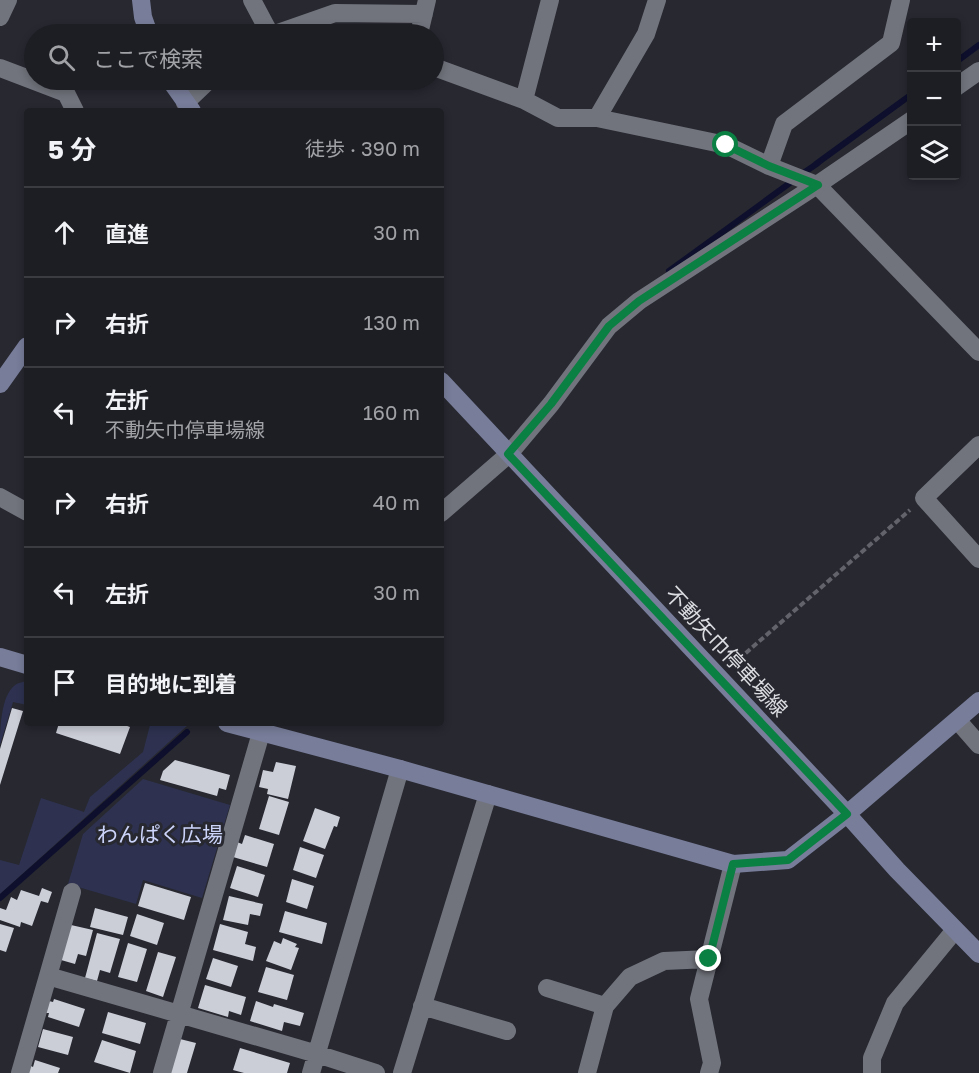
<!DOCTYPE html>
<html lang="ja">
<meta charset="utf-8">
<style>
body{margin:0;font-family:"Golos Text","Noto Sans JP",sans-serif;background:#2a2b31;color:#f1f3f6}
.controls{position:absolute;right:18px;top:18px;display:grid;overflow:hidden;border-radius:6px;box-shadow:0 3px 9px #0003}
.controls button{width:54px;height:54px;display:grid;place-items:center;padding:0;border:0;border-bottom:2px solid #3b3c41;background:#1d1e24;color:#f1f3f6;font:30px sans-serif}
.stop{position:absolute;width:18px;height:18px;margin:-14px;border:4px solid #0b8043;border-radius:50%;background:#fff}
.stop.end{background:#0b8043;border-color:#fff;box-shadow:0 2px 6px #0008}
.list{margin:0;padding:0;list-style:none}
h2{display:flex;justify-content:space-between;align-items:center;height:78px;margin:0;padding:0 24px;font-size:26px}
h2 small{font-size:20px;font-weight:400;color:#a0a2a6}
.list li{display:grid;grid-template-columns:39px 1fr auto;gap:18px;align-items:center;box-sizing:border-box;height:90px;padding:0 24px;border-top:2px solid #3b3c41}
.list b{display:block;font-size:22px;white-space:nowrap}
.list p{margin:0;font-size:20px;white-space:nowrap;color:#a0a2a6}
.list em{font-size:20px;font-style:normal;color:#a0a2a6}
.icon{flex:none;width:33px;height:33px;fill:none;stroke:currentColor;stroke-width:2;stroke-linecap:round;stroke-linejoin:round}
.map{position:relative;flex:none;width:979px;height:1073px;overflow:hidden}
.search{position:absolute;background:#1d1e24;box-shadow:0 3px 9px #0003;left:24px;top:24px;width:420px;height:66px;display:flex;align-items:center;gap:15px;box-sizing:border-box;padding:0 21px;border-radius:33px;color:#a0a2a6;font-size:22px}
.panel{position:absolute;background:#1d1e24;box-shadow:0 3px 9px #0003;left:24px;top:108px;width:420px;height:618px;border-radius:6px}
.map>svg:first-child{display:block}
</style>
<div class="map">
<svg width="979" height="1073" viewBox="0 0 979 1073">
<rect width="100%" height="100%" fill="#272830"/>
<path fill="#2e3250" d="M27,681V705L13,702L0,745C0,729 1,697 14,686C17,683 23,682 27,681Z
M143,723L189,724L0,894V860L19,865L41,798L84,812L90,797L143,752L150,725Z
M143,779L230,805L202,898L143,880L136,904L68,884L83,834Z"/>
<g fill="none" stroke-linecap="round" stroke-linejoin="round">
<path stroke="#0d0f2c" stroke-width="6" d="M956,62L979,45
M816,164L912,94
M802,174L818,163
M669,271L794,180
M0,898L187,732"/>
</g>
<path fill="#cbcdd7" d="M12,708L23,711L0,785V749Z
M59,723H119L130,727L120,754L56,733Z
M175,760L230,775L226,790L219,788L217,796L160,780L163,771Z
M276,762L296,766L288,799L267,794L268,789L259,787L263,770L273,772Z
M269,796L289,802L279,835L259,829Z
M315,808L340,817L337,827L334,826L325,849L303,841Z
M245,835L274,844L267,867L233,857L237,842L242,844Z
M300,847L324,855L316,878L293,870Z
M237,866L265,875L258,897L230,888Z
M292,879L314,886L307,909L286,902Z
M145,883L191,897L184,920L138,906Z
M42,888L52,892L48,903L41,901L32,926L21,922L20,927L0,920V908L6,910L11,897L17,900L21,890L39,896Z
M229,896L263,904L260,916L250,914L248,925L223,920Z
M95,908L128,917L123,935L90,927Z
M285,911L327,923L322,944L279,932Z
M137,914L164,923L157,945L130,936Z
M0,924L14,928L6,952L0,950Z
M220,924L248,932L245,944L256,947L253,961L213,950Z
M71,925L93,930L86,956L78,954L75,964L61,960Z
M97,933L120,939L110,973L100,970L97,981L85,978Z
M283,938L297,944L295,947L299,948L291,970L266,961L274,941L281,944Z
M128,943L147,949L137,982L118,977Z
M158,952L176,957L163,997L146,991Z
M213,958L238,966L231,987L206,979Z
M266,967L294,975L287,1000L258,992Z
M205,985L246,997L241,1015L229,1011L228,1017L198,1008Z
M54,999L85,1009L79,1027L48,1017L49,1013H46L49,1001L53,1002Z
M256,1001L273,1007L274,1004L304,1013L300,1026L284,1022L282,1031L250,1021Z
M108,1012L146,1023L140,1044L102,1033Z
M43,1029L73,1037L68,1055L38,1047Z
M180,1039L196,1043L187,1073H170Z
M102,1040L136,1051L130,1073L94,1062Z
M240,1048L290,1063L287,1073H244L233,1070Z
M35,1060L60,1068L58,1073H27L29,1065L33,1067Z"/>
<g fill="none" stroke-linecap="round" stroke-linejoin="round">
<path stroke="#63646b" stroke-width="4" stroke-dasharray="6 3" stroke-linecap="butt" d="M732,665L910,510"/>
<path stroke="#72747d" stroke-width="18" d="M252,0L270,34
M0,17L8,0
M275,34L335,13L424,14
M419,34L427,0
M434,67L524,100L558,118H597L726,145L769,166L817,185L979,352
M0,68L66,93L75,111
M956,87L979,71
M524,100L550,0
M185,103L209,80
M597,118L646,34L657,0
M769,166L784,124L891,43L901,0
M979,445L924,498L979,559
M0,497L27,512
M441,513L509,454L551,404L609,326L639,301L817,185L912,120
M958,721L979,745
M48,976L72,892
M547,988L605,1006
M422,1006L507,1031
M20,1073L48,976L317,1054L376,1073
M162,1073L261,733
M311,1073L400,769
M402,1073L488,794
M587,1073L605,1006L630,977L664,961L709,959
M709,1073L712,1063L699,999L733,864
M872,1073V1058L895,1003L955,930"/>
<path stroke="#787d9a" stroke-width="18" d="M141,0L143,17L149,34
M170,80L192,111
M441,381L847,814L897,870L979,954
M0,384L27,346
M0,657L27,665
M227,723L400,769L733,864L788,860L847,814L979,701"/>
</g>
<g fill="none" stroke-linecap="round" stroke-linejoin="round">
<path stroke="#0b8043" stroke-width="8" d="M709,959L733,864L788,860L847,814L508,454L551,404L609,326L639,301L818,185L769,166L726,145"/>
</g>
<g text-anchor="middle" stroke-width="6" stroke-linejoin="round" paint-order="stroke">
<g font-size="21" fill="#dbdce1" stroke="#272830">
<text transform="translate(726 652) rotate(47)" y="7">不動矢巾停車場線</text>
</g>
<g font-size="21" fill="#ccd4fa" stroke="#272830">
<text x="160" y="842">わんぱく広場</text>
</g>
</g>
</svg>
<div class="controls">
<button>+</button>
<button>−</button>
<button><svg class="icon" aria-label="layers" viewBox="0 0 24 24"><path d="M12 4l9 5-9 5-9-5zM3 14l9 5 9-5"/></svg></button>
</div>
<div class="stop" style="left:726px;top:145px"></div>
<div class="stop end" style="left:709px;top:959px"></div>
<div class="search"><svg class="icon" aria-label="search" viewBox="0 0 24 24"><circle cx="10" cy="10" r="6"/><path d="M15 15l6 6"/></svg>ここで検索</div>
<section class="panel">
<h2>5 分<small>徒歩 · 390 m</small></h2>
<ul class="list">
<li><svg class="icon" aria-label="ahead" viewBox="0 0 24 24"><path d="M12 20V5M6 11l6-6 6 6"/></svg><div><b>直進</b></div><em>30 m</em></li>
<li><svg class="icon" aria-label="right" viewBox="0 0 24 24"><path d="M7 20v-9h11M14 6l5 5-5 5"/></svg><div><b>右折</b></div><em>130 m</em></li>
<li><svg class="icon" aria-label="left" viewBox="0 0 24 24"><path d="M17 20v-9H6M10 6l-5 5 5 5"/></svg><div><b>左折</b><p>不動矢巾停車場線</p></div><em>160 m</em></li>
<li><svg class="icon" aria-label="right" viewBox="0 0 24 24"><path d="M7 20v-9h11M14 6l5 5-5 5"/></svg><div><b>右折</b></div><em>40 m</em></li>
<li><svg class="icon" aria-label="left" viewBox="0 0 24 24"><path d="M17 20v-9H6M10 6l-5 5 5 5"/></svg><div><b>左折</b></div><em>30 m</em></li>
<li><svg class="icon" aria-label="arrive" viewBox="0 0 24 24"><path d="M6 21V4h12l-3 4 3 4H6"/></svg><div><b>目的地に到着</b></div></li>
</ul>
</section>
</div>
